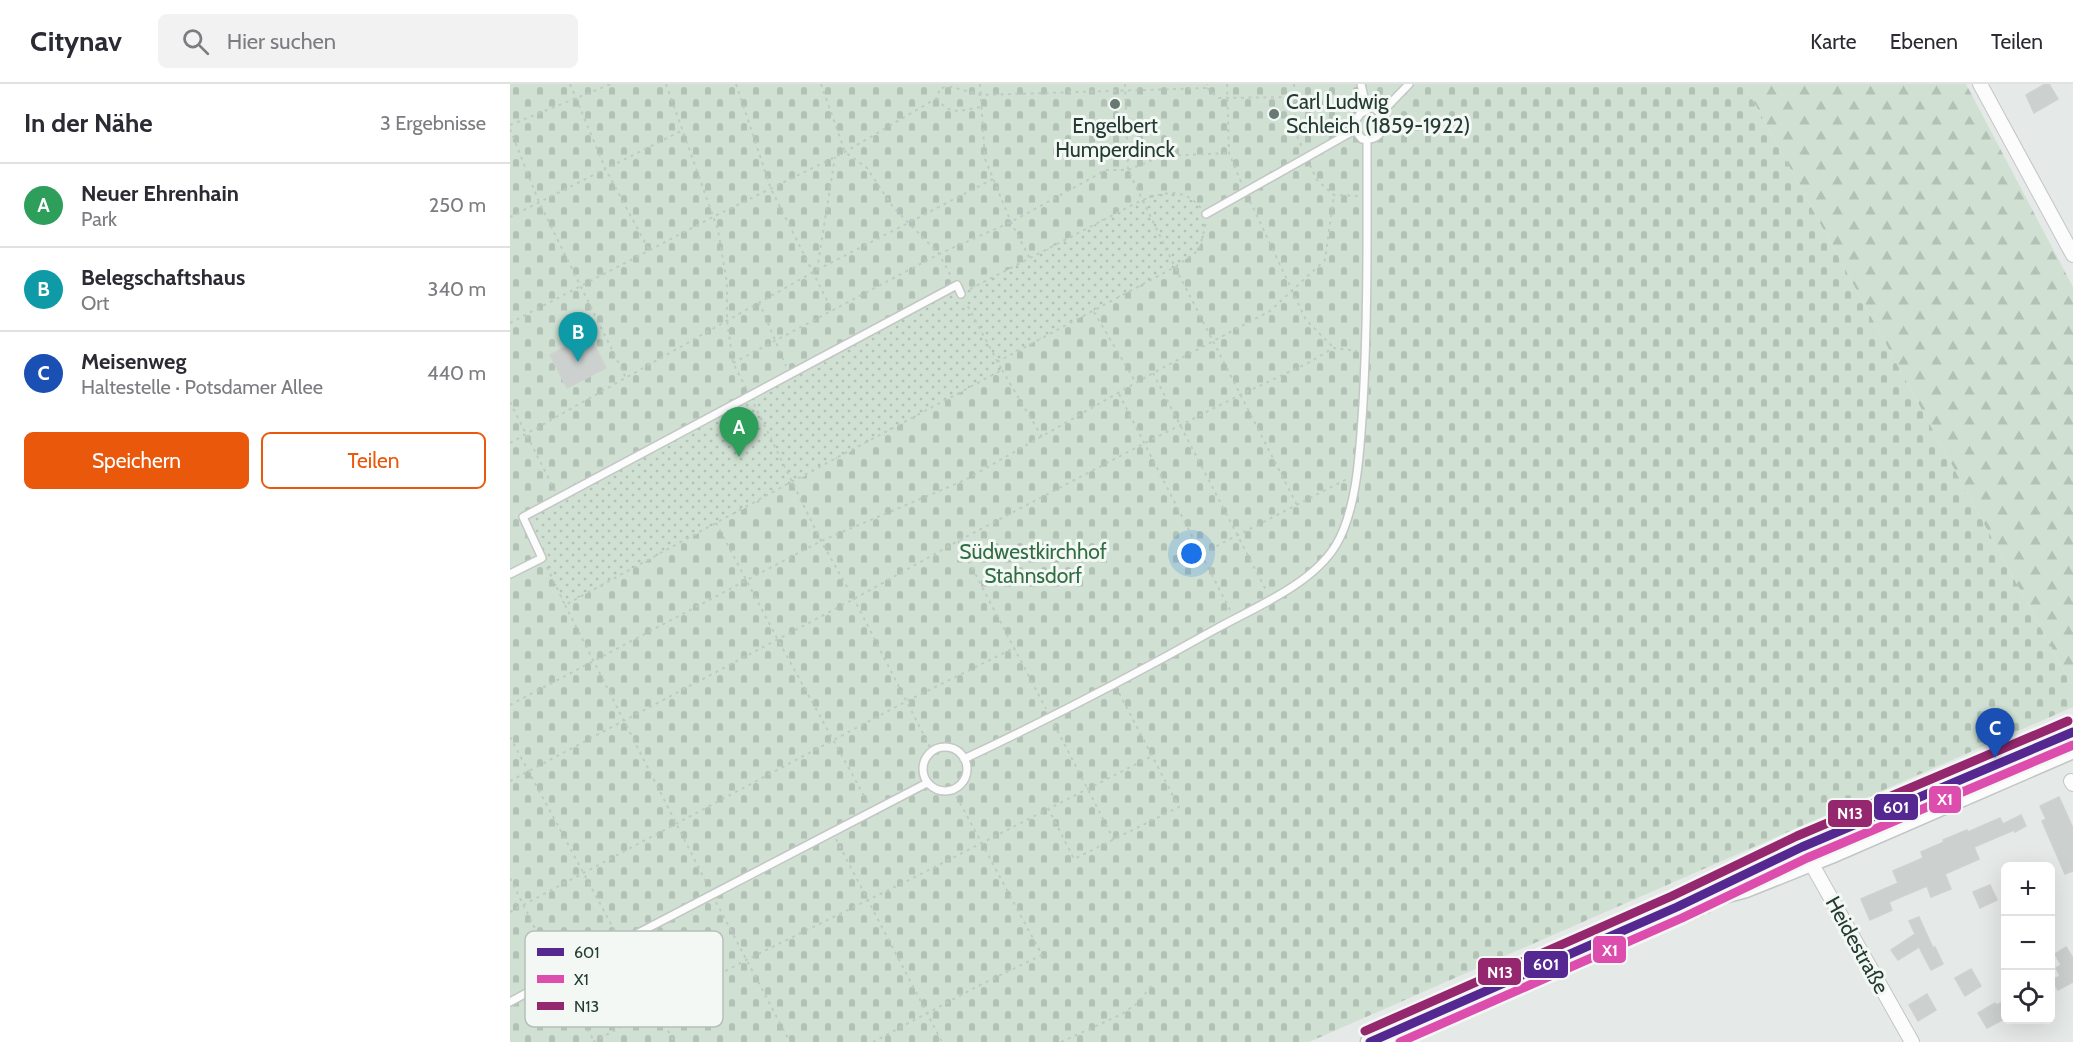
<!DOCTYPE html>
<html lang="de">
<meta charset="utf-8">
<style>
body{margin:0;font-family:Cabin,sans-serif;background:#f2f2f3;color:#2b2b33}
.controls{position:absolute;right:18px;bottom:18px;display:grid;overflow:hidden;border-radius:9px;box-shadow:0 6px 24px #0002}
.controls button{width:54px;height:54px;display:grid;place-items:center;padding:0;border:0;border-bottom:2px solid #e1e1e2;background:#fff;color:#2b2b33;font:30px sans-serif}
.you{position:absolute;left:682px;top:470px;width:21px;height:21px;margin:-15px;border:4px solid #fff;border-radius:50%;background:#1a73e8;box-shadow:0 0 0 9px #1a73e833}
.badge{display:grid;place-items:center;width:39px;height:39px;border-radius:50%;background:#ea580c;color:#fff;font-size:20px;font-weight:700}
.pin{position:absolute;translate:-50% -50px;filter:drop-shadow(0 2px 3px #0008)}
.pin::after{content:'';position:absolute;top:32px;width:21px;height:18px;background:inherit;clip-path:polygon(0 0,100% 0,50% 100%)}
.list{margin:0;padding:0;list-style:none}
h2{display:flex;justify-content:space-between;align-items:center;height:78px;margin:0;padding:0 24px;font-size:26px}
h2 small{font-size:20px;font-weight:400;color:#7c7c81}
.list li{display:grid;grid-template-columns:39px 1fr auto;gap:18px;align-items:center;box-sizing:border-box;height:84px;padding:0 24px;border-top:2px solid #e1e1e2}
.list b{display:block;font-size:22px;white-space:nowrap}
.list p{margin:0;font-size:20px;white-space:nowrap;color:#7c7c81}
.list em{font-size:20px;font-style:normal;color:#7c7c81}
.actions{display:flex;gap:12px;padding:18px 24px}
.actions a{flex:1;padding:14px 0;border:2px solid #ea580c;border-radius:9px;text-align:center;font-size:21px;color:#ea580c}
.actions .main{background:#ea580c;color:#fff}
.icon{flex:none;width:33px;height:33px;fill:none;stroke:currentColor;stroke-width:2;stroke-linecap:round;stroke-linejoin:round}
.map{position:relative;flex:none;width:1563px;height:958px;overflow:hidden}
header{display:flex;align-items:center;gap:36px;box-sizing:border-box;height:84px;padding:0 30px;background:#fff;border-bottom:2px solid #e1e1e2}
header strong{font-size:28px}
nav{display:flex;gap:33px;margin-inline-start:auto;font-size:21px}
.search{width:420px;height:54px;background:#f2f2f3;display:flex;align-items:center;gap:15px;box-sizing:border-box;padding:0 21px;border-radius:9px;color:#7c7c81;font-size:22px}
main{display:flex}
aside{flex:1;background:#fff}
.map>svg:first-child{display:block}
</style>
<header>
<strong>Citynav</strong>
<div class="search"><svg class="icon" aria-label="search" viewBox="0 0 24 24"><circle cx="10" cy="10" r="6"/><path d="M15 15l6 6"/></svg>Hier suchen</div>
<nav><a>Karte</a><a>Ebenen</a><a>Teilen</a></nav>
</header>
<main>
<aside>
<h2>In der Nähe<small>3 Ergebnisse</small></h2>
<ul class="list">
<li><span class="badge" style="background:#2e9e5b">A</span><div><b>Neuer Ehrenhain</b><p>Park</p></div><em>250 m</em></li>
<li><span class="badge" style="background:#0f9aa8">B</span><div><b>Belegschaftshaus</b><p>Ort</p></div><em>340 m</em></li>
<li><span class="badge" style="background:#1a4fb4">C</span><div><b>Meisenweg</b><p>Haltestelle · Potsdamer Allee</p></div><em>440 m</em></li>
</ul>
<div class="actions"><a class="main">Speichern</a><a>Teilen</a></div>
</aside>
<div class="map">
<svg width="1563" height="958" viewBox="0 0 1563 958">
<defs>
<pattern id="forest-firs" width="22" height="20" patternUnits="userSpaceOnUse" patternTransform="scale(1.5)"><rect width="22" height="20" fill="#d0e1d3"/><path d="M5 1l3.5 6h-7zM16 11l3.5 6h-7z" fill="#b2c2b6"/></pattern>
<pattern id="cemetery-stones" width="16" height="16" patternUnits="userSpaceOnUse" patternTransform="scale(1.5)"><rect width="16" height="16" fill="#d0e1d3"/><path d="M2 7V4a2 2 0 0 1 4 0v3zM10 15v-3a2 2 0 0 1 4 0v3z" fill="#b2c2b6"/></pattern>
<pattern id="park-dots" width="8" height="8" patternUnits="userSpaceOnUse" patternTransform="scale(1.5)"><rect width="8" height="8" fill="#d0e1d3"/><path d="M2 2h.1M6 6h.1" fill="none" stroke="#b2c2b6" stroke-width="1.8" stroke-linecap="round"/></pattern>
</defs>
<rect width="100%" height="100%" fill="#e5e9e7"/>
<path fill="url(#forest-firs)" d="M1234,0H1456L1563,203V603Z"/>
<path fill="url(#cemetery-stones)" d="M0,0H1234L1563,603V623L799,958H0Z"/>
<path fill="url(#park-dots)" d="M661,107C677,112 686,117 696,130C696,161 689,166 665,183L488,277L492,286L55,521L13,433L447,201L451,210L632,116Z"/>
<path fill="#ccd0ce" stroke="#ced2d0" stroke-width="1.5" d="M1535,0H1539L1548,15L1524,29L1516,11Z
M79,250L96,284L57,304L40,271Z
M1549,713L1563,744V787L1555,790L1532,737L1536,735L1530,722Z
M1511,731L1516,742L1505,748L1504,746L1464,763L1469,775L1435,790L1441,805L1421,813L1417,802L1379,818L1382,826L1360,836L1351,815L1388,799L1383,787L1413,774L1411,768L1434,758L1433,756L1457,746L1458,748L1490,734L1493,740Z
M1480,801L1487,816L1470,824L1463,808Z
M1409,833L1423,864L1425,863L1433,880L1421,886L1409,863L1388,876L1381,866L1405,850L1399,837Z
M1556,863L1563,874V898L1548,906L1542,896L1550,892L1546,884L1551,881L1545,870Z
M1461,885L1471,902L1455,912L1445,894Z
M1417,910L1426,926L1408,937L1399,921Z
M1496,917V934L1477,944L1468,929L1485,919L1486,921Z"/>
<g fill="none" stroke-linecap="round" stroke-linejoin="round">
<g stroke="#c2c6c4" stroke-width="10">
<path id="lane" d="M851,0L857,26
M862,23C882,33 874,59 852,55L845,46L844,39L850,30Z
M871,29L899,0
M696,130L845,46
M0,490L32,474L13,433L447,201L451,210
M413 685a22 22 0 1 1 44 0a22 22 0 1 1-44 0Z
M454,675C539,635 622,592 704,546C743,524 802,501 826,461C848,424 850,362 853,320C858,232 857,144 857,56
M0,918L111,858L417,699"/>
</g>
<g stroke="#c2c6c4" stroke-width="16">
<path id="street" d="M1470,0L1563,171
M1561,697L1563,700
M1296,770L1402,958"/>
</g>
<g stroke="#c0c7c4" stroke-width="21">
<path id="secondary" d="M1206,812L1236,804L1321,770L1563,665
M860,958L1167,823L1237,788L1292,763L1563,648"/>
</g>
<path stroke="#c2c9c5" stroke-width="2" stroke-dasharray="3 4.5" stroke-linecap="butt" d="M60,0L95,84L139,166
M156,0L208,146L217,199V236L223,279L236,304
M226,0L261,105L322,226
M311,0L335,68L357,84L383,123L429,170L442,194
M470,0L475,75L501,138L520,175
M615,0L618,86L665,183L787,421
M717,0L719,69L731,98
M784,0L786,50L793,65
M697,4L709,14L783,13
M427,14C440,33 451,26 471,23
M0,41L101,0
M0,45L29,118L116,294
M800,81L807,96L824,111L848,112
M740,117L796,236L824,264
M0,133L173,46
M307,186L325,73
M460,205L632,116C655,109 672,102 691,124
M249,218L276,282
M584,228L626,299
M0,239L203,133L335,68L427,14L430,4L442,3L471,11L697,4V0
M487,278L665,183L689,166L696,139
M223,279L429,170L501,138L596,86H618L652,72L719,69
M492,286L532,353
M643,289L757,508
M609,310L720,526
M0,318L45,407
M244,320L311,457L344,515L422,667
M0,359L307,186L483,95
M206,439L268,556L358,719
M448,457L536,625
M693,469L837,395
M37,483L55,521L283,397L492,286L456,219
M55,521L198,802
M0,621L311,457L455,396L643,289L760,227L815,176L824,111
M544,640L604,756
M0,653L107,851
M0,697L344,515L448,457L635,359L730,311L796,280L824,264L847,267
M538,724L564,775L669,723L609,609
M326,755L432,958
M0,794L44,883
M206,818L280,958
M0,828L397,617L504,564
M116,867L164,958
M52,899L84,957
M83,958L236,876L409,791L642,672
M363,958L470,901L532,871L443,706
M551,958L612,930L629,918L642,901
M902,958L1202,827"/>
<use href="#lane" stroke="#fbfcfb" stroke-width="7"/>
<use href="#street" stroke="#fbfcfb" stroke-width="14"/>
<use href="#secondary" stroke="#fbfcfb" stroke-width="18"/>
<g stroke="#f3f8f5" stroke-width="14">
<path id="bus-1" d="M860,958L1167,823L1292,763L1563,648"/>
</g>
<g stroke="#f3f8f5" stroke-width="14">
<path id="bus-2" d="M890,958L1172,834L1297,774L1563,661"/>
</g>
<g stroke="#f3f8f5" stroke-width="14">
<path id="bus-3" d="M855,947L1162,812L1287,752L1558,637"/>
</g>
<use href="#bus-1" stroke="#542791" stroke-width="9"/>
<use href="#bus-2" stroke="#dd4dae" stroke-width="9"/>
<use href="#bus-3" stroke="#95276e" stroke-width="9"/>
</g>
<g fill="#687872" stroke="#f3f8f5" stroke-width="2">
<circle cx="605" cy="20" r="6"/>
<circle cx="764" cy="30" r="6"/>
</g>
<g text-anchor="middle" stroke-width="6" stroke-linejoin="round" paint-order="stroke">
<g font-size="21" fill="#243b33" stroke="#f3f8f5" text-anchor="start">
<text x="776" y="25">Carl Ludwig<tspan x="776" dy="24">Schleich (1859-1922)</tspan></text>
<text x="605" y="49" text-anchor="middle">Engelbert<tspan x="605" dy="24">Humperdinck</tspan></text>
</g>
<g font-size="21" fill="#326e43" stroke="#f3f8f5">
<text x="523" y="475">Südwestkirchhof<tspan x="523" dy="24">Stahnsdorf</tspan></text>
</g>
<g font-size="21" fill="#243b33" stroke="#f3f8f5">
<text transform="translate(1347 861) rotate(61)" y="7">Heidestraße</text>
</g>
</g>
<rect x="15" y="847" width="198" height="96" rx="9" fill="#f3f8f5" stroke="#b5bfbb" stroke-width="1.5"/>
<rect x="27" y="864" width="27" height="8" fill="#542791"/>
<rect x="27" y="891" width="27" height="8" fill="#dd4dae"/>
<rect x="27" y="918" width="27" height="8" fill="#95276e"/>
<g font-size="16" fill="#243b33">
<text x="64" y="874">601</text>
<text x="64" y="901">X1</text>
<text x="64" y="928">N13</text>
</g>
<g stroke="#f3f8f5" stroke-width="2">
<rect x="1418" y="701" width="34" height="29" rx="6" fill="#dd4dae"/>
<rect x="1363" y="709" width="46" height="28" rx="6" fill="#542791"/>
<rect x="1317" y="715" width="46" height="29" rx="6" fill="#95276e"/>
<rect x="1082" y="851" width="35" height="29" rx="6" fill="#dd4dae"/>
<rect x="1013" y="866" width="46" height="29" rx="6" fill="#542791"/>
<rect x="967" y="873" width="45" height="29" rx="6" fill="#95276e"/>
</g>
<g font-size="16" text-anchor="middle" font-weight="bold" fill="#fff">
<text x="1435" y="721">X1</text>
<text x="1386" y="729">601</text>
<text x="1340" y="735">N13</text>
<text x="1100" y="872">X1</text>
<text x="1036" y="886">601</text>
<text x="990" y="894">N13</text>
</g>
</svg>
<div class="controls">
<button>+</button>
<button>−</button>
<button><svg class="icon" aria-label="locate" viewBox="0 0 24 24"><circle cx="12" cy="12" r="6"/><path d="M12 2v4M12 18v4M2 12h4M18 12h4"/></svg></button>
</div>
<div class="you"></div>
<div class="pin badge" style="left:229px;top:373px;background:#2e9e5b">A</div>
<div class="pin badge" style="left:68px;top:278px;background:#0f9aa8">B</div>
<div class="pin badge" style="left:1485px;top:674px;background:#1a4fb4">C</div>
</div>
</main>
